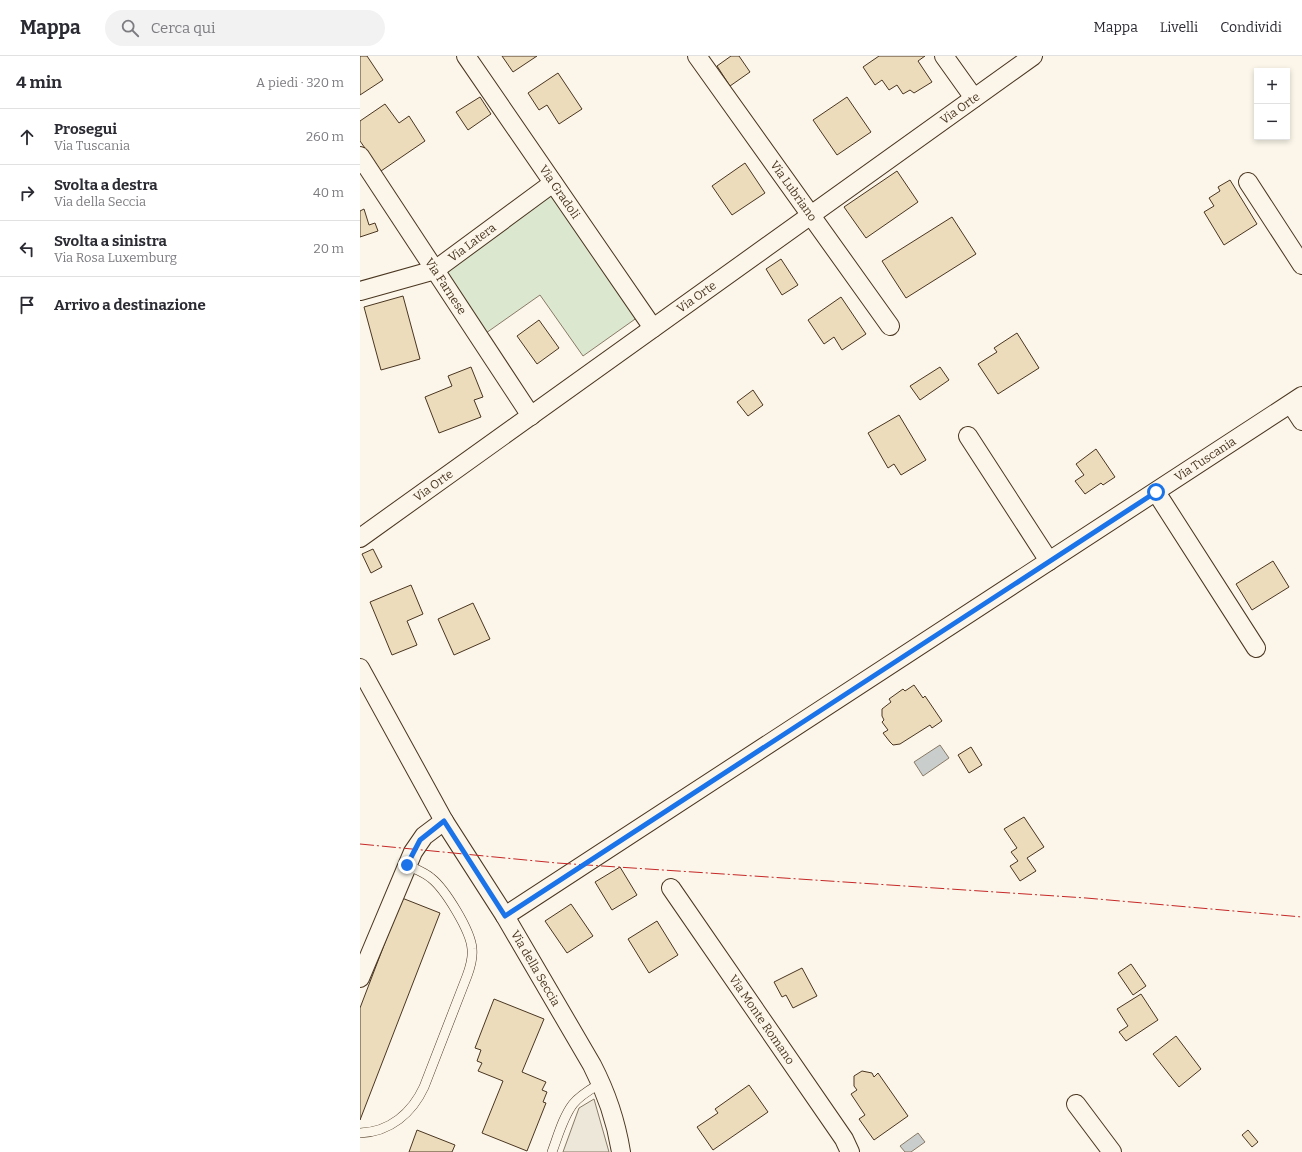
<!DOCTYPE html>
<html lang="it">
<meta charset="utf-8">
<style>
body{margin:0;font-family:Bitter,serif;background:#f2f2f3;color:#2b2b33}
.controls{position:absolute;right:12px;top:12px;display:grid;overflow:hidden;border-radius:0px;box-shadow:0 2px 6px #0003}
.controls button{width:36px;height:36px;display:grid;place-items:center;padding:0;border:0;border-bottom:1px solid #e1e1e2;background:#fff;color:#2b2b33;font:20px sans-serif}
.stop{position:absolute;width:12px;height:12px;margin:-9px;border:3px solid #1a73e8;border-radius:50%;background:#fff}
.stop.end{background:#1a73e8;border-color:#fff;box-shadow:0 1px 4px #0008}
.list{margin:0;padding:0;list-style:none}
h2{display:flex;justify-content:space-between;align-items:center;height:52px;margin:0;padding:0 16px;font-size:17px}
h2 small{font-size:13px;font-weight:400;color:#7c7c81}
.list li{display:grid;grid-template-columns:26px 1fr auto;gap:12px;align-items:center;box-sizing:border-box;height:56px;padding:0 16px;border-top:1px solid #e1e1e2}
.list b{display:block;font-size:15px;white-space:nowrap}
.list p{margin:0;font-size:13px;white-space:nowrap;color:#7c7c81}
.list em{font-size:13px;font-style:normal;color:#7c7c81}
.icon{flex:none;width:22px;height:22px;fill:none;stroke:currentColor;stroke-width:2;stroke-linecap:round;stroke-linejoin:round}
.map{position:relative;flex:none;width:942px;height:1096px;overflow:hidden}
header{display:flex;align-items:center;gap:24px;box-sizing:border-box;height:56px;padding:0 20px;background:#fff;border-bottom:1px solid #e1e1e2}
header strong{font-size:19px}
nav{display:flex;gap:22px;margin-inline-start:auto;font-size:14px}
.search{width:280px;height:36px;background:#f2f2f3;display:flex;align-items:center;gap:10px;box-sizing:border-box;padding:0 14px;border-radius:22px;color:#7c7c81;font-size:15px}
main{display:flex}
aside{flex:1;background:#fff}
.map>svg:first-child{display:block}
</style>
<header>
<strong>Mappa</strong>
<div class="search"><svg class="icon" aria-label="search" viewBox="0 0 24 24"><circle cx="10" cy="10" r="6"/><path d="M15 15l6 6"/></svg>Cerca qui</div>
<nav><a>Mappa</a><a>Livelli</a><a>Condividi</a></nav>
</header>
<main>
<aside>
<h2>4 min<small>A piedi · 320 m</small></h2>
<ul class="list">
<li><svg class="icon" aria-label="ahead" viewBox="0 0 24 24"><path d="M12 20V5M6 11l6-6 6 6"/></svg><div><b>Prosegui</b><p>Via Tuscania</p></div><em>260 m</em></li>
<li><svg class="icon" aria-label="right" viewBox="0 0 24 24"><path d="M7 20v-9h11M14 6l5 5-5 5"/></svg><div><b>Svolta a destra</b><p>Via della Seccia</p></div><em>40 m</em></li>
<li><svg class="icon" aria-label="left" viewBox="0 0 24 24"><path d="M17 20v-9H6M10 6l-5 5 5 5"/></svg><div><b>Svolta a sinistra</b><p>Via Rosa Luxemburg</p></div><em>20 m</em></li>
<li><svg class="icon" aria-label="arrive" viewBox="0 0 24 24"><path d="M6 21V4h12l-3 4 3 4H6"/></svg><div><b>Arrivo a destinazione</b></div></li>
</ul>
</aside>
<div class="map">
<svg width="942" height="1096" viewBox="0 0 942 1096">
<rect width="100%" height="100%" fill="#fbf6e9"/>
<path fill="#dce7d0" stroke="#887966" d="M188,135L278,261L223,300L180,239L126,277L80,212Z"/>
<path fill="#ede7d9" stroke="#887966" d="M234,1043L249,1096H203L219,1052Z"/>
<path fill="#c9cecd" stroke="#887966" d="M580,689L589,702L563,720L554,706Z
M558,1077L565,1086L551,1096H545L540,1090Z"/>
<path fill="#ecdcbc" stroke="#4a3520" d="M0,0H7L23,24L0,39Z
M142,0H177L153,16Z
M371,0H379L390,16L370,30L357,10Z
M519,0H565L558,5L572,26L554,37L550,34L543,38L537,29L529,34L522,24L515,29L503,11Z
M198,17L222,53L199,68L187,49L179,54L168,37Z
M120,41L131,58L108,74L96,56Z
M487,41L511,76L477,99L453,64Z
M25,48L39,67L49,60L65,85L21,115L0,85V65Z
M385,107L405,137L372,159L352,130Z
M537,115L558,146L506,182L484,151Z
M870,124L897,168L864,189L844,156L854,150L849,142L860,135L858,131Z
M4,153L9,169L15,167L18,175L0,181V155Z
M592,161L616,198L546,242L522,205Z
M421,203L438,229L422,239L406,213Z
M43,240L60,303L21,314L4,251Z
M481,241L506,278L482,294L474,281L464,288L448,264Z
M179,264L199,292L177,308L157,280Z
M657,277L679,312L638,338L618,308L637,296L634,292Z
M111,311L123,341L114,344L121,361L79,377L65,341L92,330L88,320Z
M580,311L589,324L560,344L550,330Z
M393,334L403,349L388,360L377,346Z
M539,359L566,404L541,419L534,408L528,412L508,377Z
M736,393L755,421L743,429L741,427L725,438L715,425L724,419L716,408Z
M13,493L22,511L11,517L2,498Z
M913,505L929,531L892,554L876,528Z
M51,529L63,558L47,565L57,589L32,599L10,546Z
M113,547L130,583L94,599L78,563Z
M554,629L563,642L565,640L582,665L572,672L570,669L540,688L533,689L530,686L523,677L528,674L522,666L524,664L522,660V653L531,646L529,643L543,633L545,635Z
M611,691L622,709L609,717L598,699Z
M664,761L684,791L667,802L676,815L660,825L650,810L658,805L651,796L657,792L644,773Z
M260,811L277,839L252,854L235,826Z
M42,842L80,857L0,1064V952Z
M211,848L233,880L207,897L185,865Z
M297,865L318,899L289,917L268,883Z
M771,908L786,930L773,939L758,917Z
M442,912L457,940L433,952L426,939L422,941L414,926Z
M781,938L798,964L766,985L759,976L768,970L757,953Z
M134,943L184,963L162,1016L186,1026L182,1034L187,1036L183,1046L186,1047L167,1095L122,1077L143,1025L118,1015L122,1007L117,1005L121,994L115,992Z
M816,980L841,1013L819,1031L793,998Z
M502,1015L512,1017L514,1021L518,1017L548,1060L514,1084L499,1063L505,1059L491,1038L497,1034L494,1030V1020Z
M389,1029L408,1056L353,1094L337,1071L358,1057L355,1053Z
M57,1074L95,1089L92,1096H49Z
M888,1074L898,1086L892,1091L882,1079Z"/>
<g fill="none" stroke-linecap="round" stroke-linejoin="round">
<g stroke="#4a3520" stroke-width="10">
<path id="service" d="M0,1077C30,1076 52,1057 64,1031L107,920C110,912 113,902 112,893C111,875 85,833 71,822C64,816 55,813 47,809
M192,1096C198,1080 203,1061 213,1048C220,1039 231,1033 241,1027"/>
</g>
<g stroke="#4a3520" stroke-width="20">
<g id="minor">
<path id="s1" d="M106,0L293,272"/>
<path id="s2" d="M337,0L530,270"/>
<path d="M584,0L614,42"/>
<path id="s3" d="M0,100L171,360"/>
<path d="M888,126L942,209"/>
<path id="s4" d="M0,235L75,214L193,127"/>
<path d="M931,348L942,365"/>
<path d="M608,380L689,505"/>
<path d="M796,436L896,592"/>
<path id="s5" d="M0,482L673,0"/>
<path id="s6" d="M0,612L84,765L145,860L232,1009C246,1036 256,1065 261,1096"/>
<path id="s7" d="M311,832L484,1083L490,1096"/>
<path id="s8" d="M145,860L942,340"/>
<path d="M0,922L53,796L64,780L84,765"/>
<path d="M716,1048L752,1096"/>
</g>
</g>
<use href="#service" stroke="#fbf6e9" stroke-width="9"/>
<use href="#minor" stroke="#fbf6e9" stroke-width="18"/>
<path stroke="#c62828" stroke-width="1" stroke-dasharray="14 3 2 3" stroke-linecap="butt" d="M0,788L197,807L726,842L942,861"/>
</g>
<g fill="none" stroke-linecap="round" stroke-linejoin="round">
<path stroke="#1a73e8" stroke-width="5" d="M47,809L60,784L84,765L145,860L796,436"/>
</g>
<g text-anchor="middle" stroke-width="3" stroke-linejoin="round" paint-order="stroke">
<g font-size="12" fill="#4a3520" stroke="#fbf6e9">
<text dy="4" stroke="none"><textPath href="#s5" startOffset="738">Via Orte</textPath></text>
<text dy="4" stroke="none"><textPath href="#s2" startOffset="166">Via Lubriano</textPath></text>
<text dy="4" stroke="none"><textPath href="#s1" startOffset="165">Via Gradoli</textPath></text>
<text dy="4" stroke="none"><textPath href="#s4" startOffset="124">Via Latera</textPath></text>
<text dy="4" stroke="none"><textPath href="#s3" startOffset="156">Via Farnese</textPath></text>
<text dy="4" stroke="none"><textPath href="#s5" startOffset="414">Via Orte</textPath></text>
<text dy="4" stroke="none"><textPath href="#s8" startOffset="836">Via Tuscania</textPath></text>
<text dy="4" stroke="none"><textPath href="#s5" startOffset="90">Via Orte</textPath></text>
<text dy="4" stroke="none"><textPath href="#s6" startOffset="348">Via della Seccia</textPath></text>
<text dy="4" stroke="none"><textPath href="#s7" startOffset="160">Via Monte Romano</textPath></text>
</g>
</g>
</svg>
<div class="controls">
<button>+</button>
<button>−</button>
</div>
<div class="stop" style="left:796px;top:436px"></div>
<div class="stop end" style="left:47px;top:809px"></div>
</div>
</main>
